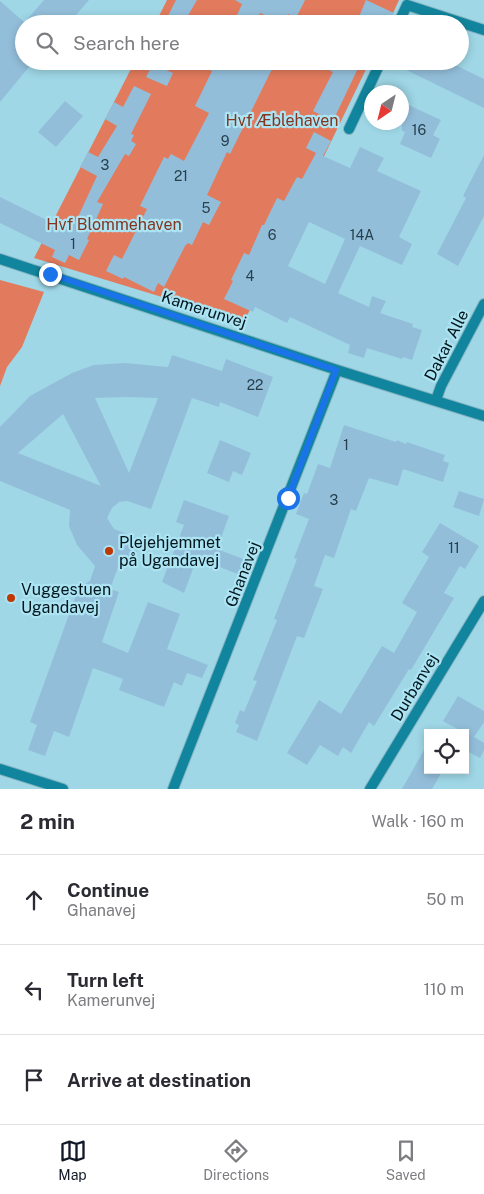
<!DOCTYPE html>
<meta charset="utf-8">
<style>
body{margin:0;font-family:"Public Sans",sans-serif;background:#f7f7f7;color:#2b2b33}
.controls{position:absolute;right:15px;bottom:15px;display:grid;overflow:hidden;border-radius:0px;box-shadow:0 2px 8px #0003}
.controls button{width:45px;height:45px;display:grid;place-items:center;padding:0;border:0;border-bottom:1px solid #e1e1e2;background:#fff;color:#2b2b33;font:25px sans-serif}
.compass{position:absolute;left:364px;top:85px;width:45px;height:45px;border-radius:50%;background:#fff;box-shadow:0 2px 8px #0003;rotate:215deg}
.stop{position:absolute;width:15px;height:15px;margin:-11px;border:4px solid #1a73e8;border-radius:50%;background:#fff}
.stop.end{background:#1a73e8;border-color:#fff;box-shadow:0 1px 5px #0008}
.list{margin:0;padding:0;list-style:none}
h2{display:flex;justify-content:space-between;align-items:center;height:65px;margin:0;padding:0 20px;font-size:21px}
h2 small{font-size:16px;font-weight:400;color:#7c7c81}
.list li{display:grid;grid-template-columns:32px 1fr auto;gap:15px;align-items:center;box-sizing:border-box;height:90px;padding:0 20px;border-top:1px solid #e1e1e2}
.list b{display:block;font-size:19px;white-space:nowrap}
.list p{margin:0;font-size:16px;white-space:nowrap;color:#7c7c81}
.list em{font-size:16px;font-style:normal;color:#7c7c81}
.icon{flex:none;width:28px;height:28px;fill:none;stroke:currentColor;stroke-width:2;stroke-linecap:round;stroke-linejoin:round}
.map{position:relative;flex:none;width:484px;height:789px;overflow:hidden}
.search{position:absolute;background:#fff;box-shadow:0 2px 8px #0003;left:15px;right:15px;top:15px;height:55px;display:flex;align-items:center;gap:12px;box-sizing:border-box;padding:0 18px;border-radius:28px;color:#7c7c81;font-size:19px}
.sheet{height:335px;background:#fff}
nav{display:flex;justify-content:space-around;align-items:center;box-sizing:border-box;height:70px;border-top:1px solid #e1e1e2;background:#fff;font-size:14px;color:#7c7c81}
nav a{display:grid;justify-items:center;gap:2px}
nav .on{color:#111827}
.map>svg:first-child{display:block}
</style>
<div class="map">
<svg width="484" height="789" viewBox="0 0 484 789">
<rect width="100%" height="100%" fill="#9fd7e6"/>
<path fill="#e27b5d" d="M167,0H399L388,24H155Z
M135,61H370L244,322L34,258Z
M0,280L44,292L22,347L7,367L0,386Z"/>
<path fill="#93beda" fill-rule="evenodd" d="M44,0H89L76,15L86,24H24V61H34L0,102V1L24,22V23Z
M176,0H197L183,24H164Z
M235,0H305L296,18L288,14L284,24L260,13L255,24H233L242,4Z
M366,0L394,13L390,24H356Z
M194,61H276L230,154L227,152L207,195L221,202L209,225L203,222L192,245L188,243L185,246L164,287L158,283L154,292L124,277L123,279L106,271L114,255L122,259L147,209L140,206L164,157L168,159L171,154L184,161L209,113L195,106L212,71Z
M312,61H349L359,66L333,121L313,111L333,72Z
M388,61H447L484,79V108Z
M153,64L173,73L167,86L146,77Z
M134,86L151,94L131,134L134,135L131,141L136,144L129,156L125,154L97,202L103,204L87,239L89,240L79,260L69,255L65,263L52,257L55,250L0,223V197L65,229L69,221L74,223L77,217H78L97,176L80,167L88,152L98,157L117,126L105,119L114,102L123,107Z
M65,101L83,116L56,147L38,132Z
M402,102L441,120L433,135L440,139L431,158L400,144L405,132L402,131Z
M314,132L331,141L323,156L350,168L360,147L384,158L377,171L421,191L399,237L412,244L402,265L360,246L338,293L369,307L372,296L386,301L380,313L413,324L412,327L422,330L412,360L403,357L402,359L367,348L364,358L348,353L350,345L290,317L287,323L255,307L253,312L224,299L233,281L231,280L244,253L249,255L262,225H264L277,198L284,201L297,177L302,179L316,153L306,148ZM309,222L345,239L325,284L288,266Z
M484,155V216L458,266L437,254L466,198L463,196Z
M172,355L222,371L226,359L273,377L258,417L220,402L219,407L192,398L151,509L127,501L119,502L112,508L107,518L114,529L142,540L130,567L120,562L110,589L119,592L102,642L128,653L148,602L180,614L167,649L208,665L202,678L187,673L182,686L174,682L164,707L119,690L123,679L93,668L69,737L54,731L45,756L28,750L37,725L30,722L79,587L90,581L95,566L77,545L69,526L70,510L0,481V427L30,396L72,373L94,365L124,363L168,367ZM126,397L158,398L129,473L95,398ZM63,414L101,486L18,453Z
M344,425L396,442L397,440L406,444L407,442L445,455L443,461L449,463L443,482L403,469L398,486L369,478L356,511L351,509L334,558L325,555L314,586L323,589L304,638L297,636L257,741L236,732L239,725L235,723L240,710L244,712L257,681L253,680L277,620L274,619L297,559L294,558L309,519L296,514L304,493L307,494L318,464L330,468Z
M220,440L251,453L242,475L233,471L229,482L207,473Z
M459,491L484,499L479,516L453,507Z
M184,500L229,516L217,549L246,560L240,575L197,558L184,593L162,582L184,525L176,522Z
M440,523L479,546L465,569L460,566L444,593L454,598L411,670L409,669L374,726L369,722L351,753L343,747L338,756L320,745L307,765L287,753L319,700L341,714L382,646L394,653L417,612L402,603L429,557L422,552Z
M458,696L484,711V722L474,737L484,743V750L480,758L465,750V733L443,721Z
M428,743V770H443L432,789H402Z"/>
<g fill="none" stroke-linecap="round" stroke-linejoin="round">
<g stroke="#83b4c2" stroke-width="12">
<path id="minor" d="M398,24L407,5L484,30
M349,129L381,61
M0,259L337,370L484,416
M436,400L441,386L484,304
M0,769L63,789
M173,789L337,370
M370,789L484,601"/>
</g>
<use href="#minor" stroke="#11859d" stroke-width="10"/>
</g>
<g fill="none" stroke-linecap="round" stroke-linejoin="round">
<path stroke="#1a73e8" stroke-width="6" d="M50,274L336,370L288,498"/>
</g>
<g fill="#bf3702" stroke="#ace4f3" stroke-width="2">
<circle cx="109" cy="551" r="5"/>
<circle cx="11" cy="598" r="5"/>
</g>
<g text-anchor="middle" stroke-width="4.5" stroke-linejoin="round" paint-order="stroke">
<g font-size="14" fill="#26404c">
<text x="419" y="135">16</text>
<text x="225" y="146">9</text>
<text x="105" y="170">3</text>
<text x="181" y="181">21</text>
<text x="206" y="213">5</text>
<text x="272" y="240">6</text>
<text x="362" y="240">14A</text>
<text x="73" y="249">1</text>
<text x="250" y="281">4</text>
<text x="255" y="390">22</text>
<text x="346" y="450">1</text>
<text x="334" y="505">3</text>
<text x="454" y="553">11</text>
</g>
<g font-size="16" fill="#83351f" stroke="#ace4f3">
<text x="282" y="126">Hvf Æblehaven</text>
<text x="114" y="230">Hvf Blommehaven</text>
</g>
<g font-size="16" fill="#02161c" stroke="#ace4f3">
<text transform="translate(204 309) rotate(18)" y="6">Kamerunvej</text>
<text transform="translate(446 345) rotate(-63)" y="6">Dakar Alle</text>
<text transform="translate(242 574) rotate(-69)" y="6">Ghanavej</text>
<text transform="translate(414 687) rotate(-59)" y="6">Durbanvej</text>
</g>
<g font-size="16" fill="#02161c" stroke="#ace4f3" text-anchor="start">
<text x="119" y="548">Plejehjemmet<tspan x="119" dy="18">på Ugandavej</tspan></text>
<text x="21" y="595">Vuggestuen<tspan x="21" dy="18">Ugandavej</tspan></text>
</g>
</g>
</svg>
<div class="controls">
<button><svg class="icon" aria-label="locate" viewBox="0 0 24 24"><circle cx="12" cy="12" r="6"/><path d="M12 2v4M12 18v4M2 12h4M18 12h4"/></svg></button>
</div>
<svg class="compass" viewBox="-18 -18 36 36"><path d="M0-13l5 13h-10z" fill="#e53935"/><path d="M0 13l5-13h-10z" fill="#7c7c81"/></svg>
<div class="stop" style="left:288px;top:498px"></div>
<div class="stop end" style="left:50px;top:274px"></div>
<div class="search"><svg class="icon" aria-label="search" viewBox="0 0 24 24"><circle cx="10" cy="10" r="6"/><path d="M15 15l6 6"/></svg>Search here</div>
</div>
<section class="sheet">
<h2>2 min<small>Walk · 160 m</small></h2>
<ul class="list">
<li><svg class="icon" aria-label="ahead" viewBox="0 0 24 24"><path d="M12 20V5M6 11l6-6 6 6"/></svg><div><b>Continue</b><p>Ghanavej</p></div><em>50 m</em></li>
<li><svg class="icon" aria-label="left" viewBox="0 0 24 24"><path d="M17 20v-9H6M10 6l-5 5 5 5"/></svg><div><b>Turn left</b><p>Kamerunvej</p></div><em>110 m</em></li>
<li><svg class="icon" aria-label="arrive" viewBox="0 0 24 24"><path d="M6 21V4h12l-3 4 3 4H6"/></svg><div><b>Arrive at destination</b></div></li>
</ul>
</section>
<nav>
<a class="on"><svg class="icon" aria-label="map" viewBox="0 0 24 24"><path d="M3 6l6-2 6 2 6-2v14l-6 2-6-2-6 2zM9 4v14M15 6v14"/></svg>Map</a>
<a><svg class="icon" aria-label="directions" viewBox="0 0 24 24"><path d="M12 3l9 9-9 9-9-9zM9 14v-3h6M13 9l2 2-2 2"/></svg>Directions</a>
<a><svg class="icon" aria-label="saved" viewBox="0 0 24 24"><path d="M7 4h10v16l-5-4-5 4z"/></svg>Saved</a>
</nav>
